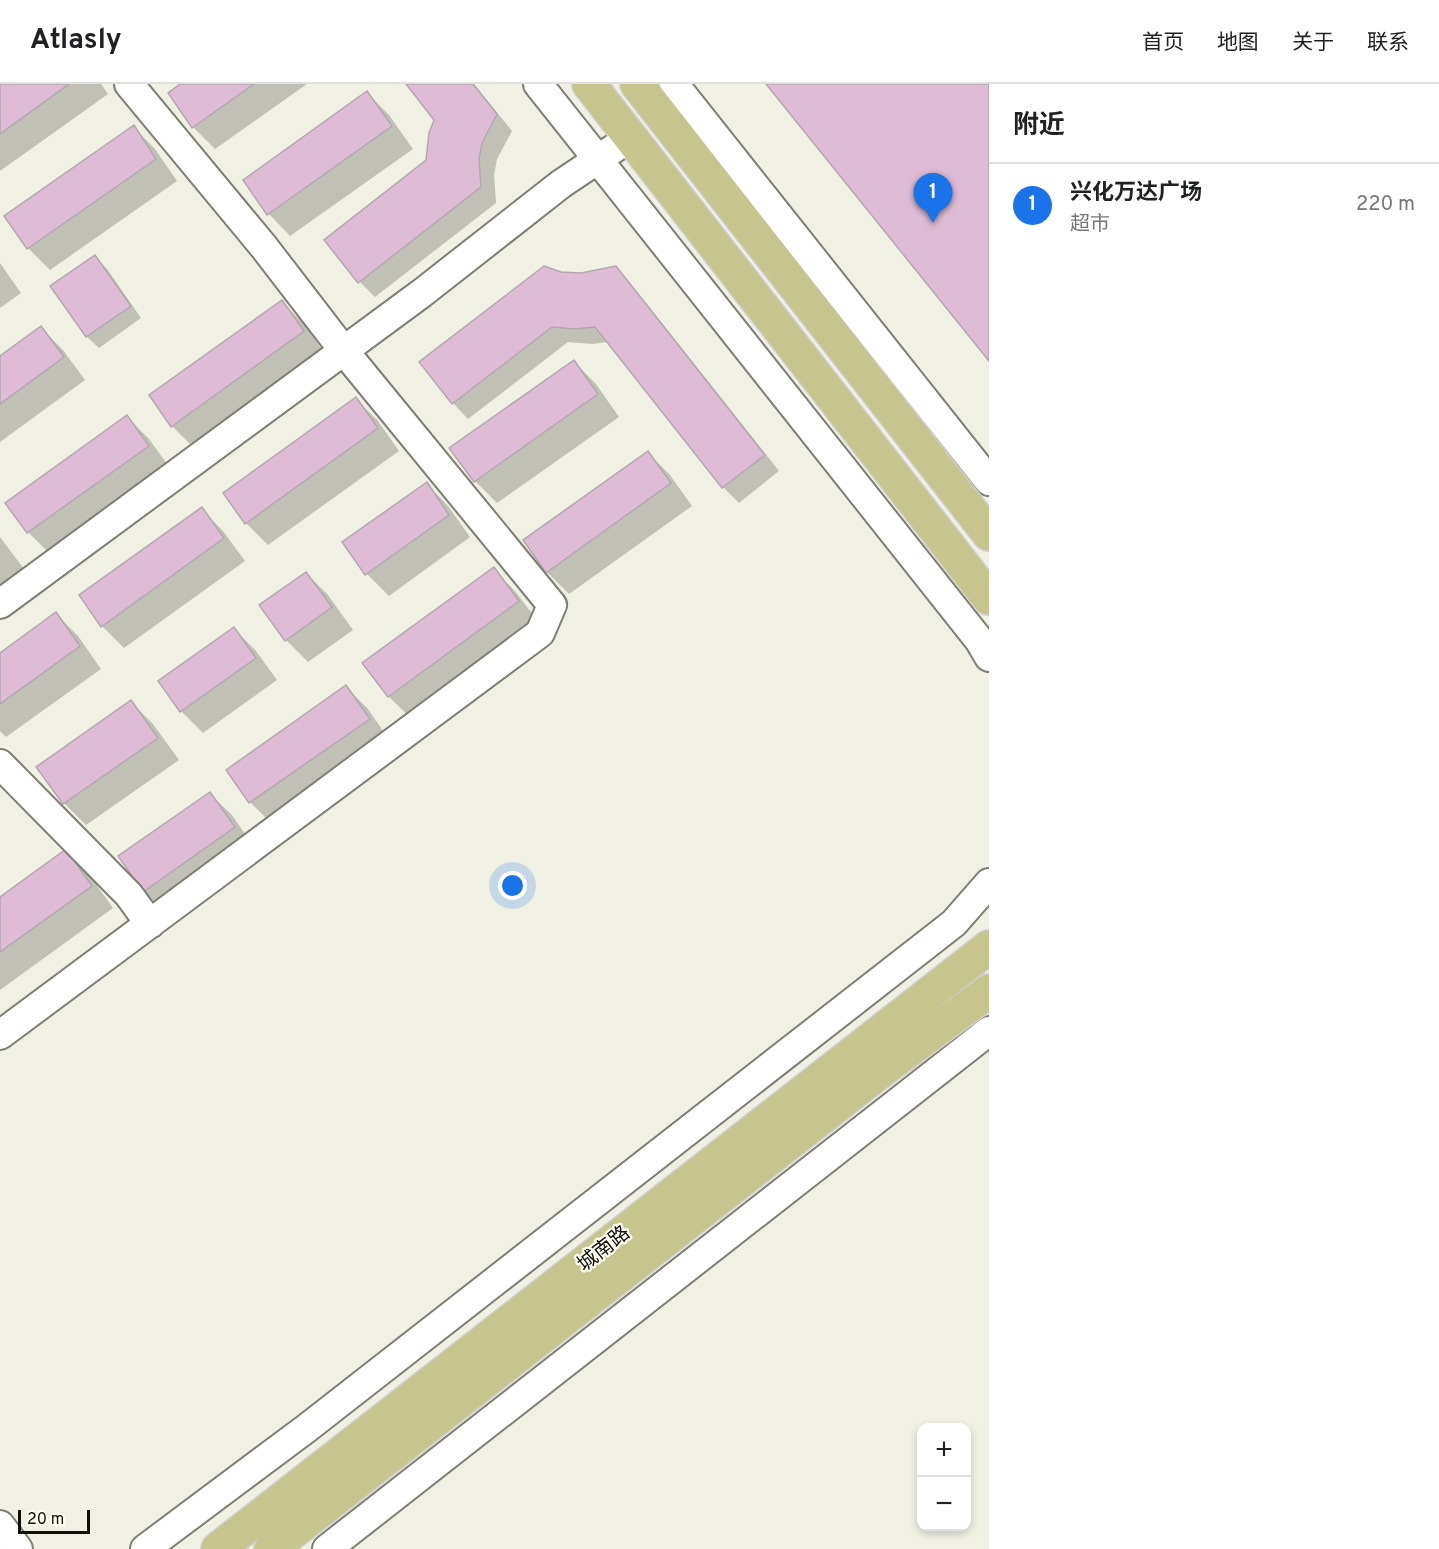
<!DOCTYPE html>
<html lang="zh">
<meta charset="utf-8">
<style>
body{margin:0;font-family:Overpass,"Noto Sans SC",sans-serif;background:#f2f2f2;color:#202124}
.controls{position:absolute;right:18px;bottom:18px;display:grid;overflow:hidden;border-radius:12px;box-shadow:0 3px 9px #0003}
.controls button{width:54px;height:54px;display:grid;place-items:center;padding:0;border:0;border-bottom:2px solid #e0e0e0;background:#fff;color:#202124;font:30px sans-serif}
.scale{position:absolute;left:18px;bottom:15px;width:72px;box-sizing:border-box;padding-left:6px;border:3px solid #0e0e0a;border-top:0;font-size:16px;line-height:21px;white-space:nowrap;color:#0e0e0a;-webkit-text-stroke:4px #fefef2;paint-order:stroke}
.you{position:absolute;left:513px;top:802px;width:21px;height:21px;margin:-15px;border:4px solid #fff;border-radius:50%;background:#1a73e8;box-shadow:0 0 0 9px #1a73e833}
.badge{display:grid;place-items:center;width:39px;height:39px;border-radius:50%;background:#1a73e8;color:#fff;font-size:20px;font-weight:700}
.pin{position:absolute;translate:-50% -50px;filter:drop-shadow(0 2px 3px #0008)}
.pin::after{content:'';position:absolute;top:32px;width:21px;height:18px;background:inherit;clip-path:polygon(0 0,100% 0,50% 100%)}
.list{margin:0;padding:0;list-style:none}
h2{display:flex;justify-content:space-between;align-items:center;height:78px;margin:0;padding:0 24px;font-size:26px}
h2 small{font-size:20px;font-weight:400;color:#757577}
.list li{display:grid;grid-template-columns:39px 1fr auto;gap:18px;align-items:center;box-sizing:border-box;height:84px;padding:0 24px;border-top:2px solid #e0e0e0}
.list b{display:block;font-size:22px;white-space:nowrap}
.list p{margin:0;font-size:20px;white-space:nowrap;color:#757577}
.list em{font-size:20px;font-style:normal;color:#757577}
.map{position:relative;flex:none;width:989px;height:1465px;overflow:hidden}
header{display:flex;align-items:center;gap:36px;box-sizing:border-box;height:84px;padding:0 30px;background:#fff;border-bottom:2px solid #e0e0e0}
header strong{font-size:28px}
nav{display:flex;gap:33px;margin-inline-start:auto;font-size:21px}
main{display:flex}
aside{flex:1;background:#fff}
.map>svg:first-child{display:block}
</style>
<header>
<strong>Atlasly</strong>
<nav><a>首页</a><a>地图</a><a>关于</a><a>联系</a></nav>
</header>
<main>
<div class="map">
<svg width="989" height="1465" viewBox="0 0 989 1465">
<rect width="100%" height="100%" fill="#f0f1e4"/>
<path fill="#0003" d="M0,0H101L108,10L0,87Z
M183,0H307L215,65L193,43L170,9Z
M408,0H474L512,47L497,75L494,91L496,119L375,213L360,198L427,77L436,36Z
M367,9L389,31L413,65L290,152L269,130Z
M133,43L155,65L177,97L50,186L28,164Z
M95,173L107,185L141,234L99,264L87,253L52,203Z
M0,179L21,209L0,224Z
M616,184L631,200L779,387L739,419L723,403L608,258L592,260L568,258L468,335L453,319L581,190Z
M282,218L304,240L325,270L194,364L172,342Z
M41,244L63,266L85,296L0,358V274Z
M574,278L596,300L619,333L497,419L475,397Z
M356,315L378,337L399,367L268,461L246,439Z
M127,333L149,355L170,384L50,470L28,448Z
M648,369L670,391L692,422L569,510L547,488Z
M427,400L448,422L470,453L389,512L367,490Z
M201,425L223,447L245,477L124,564L102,542Z
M0,453L27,489L0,509Z
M493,485L515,507L540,540L411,634L389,613L364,579Z
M306,489L328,511L353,546L308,578L286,556L261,522Z
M56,530L78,552L101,585L6,653L0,647V570Z
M234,545L256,567L277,596L203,649L181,627Z
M346,603L368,625L390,657L272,740L250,718L228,687Z
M131,618L153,640L179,676L86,741L64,719L38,683Z
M210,710L232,731L256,766L166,829L144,807Z
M66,767L88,789L113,824L0,906V815Z"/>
<path fill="#dfbcd5" stroke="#b2a7af" stroke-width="1.5" d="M0,0H69L0,50Z
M180,0H254L192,44L168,9Z
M406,0H473L497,30L482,59L479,75L481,103L358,199L324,156L426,76L429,49L434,36Z
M766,0H989V277Z
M367,7L392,42L267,131L243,96Z
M134,41L156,75L27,165L4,132Z
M95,171L131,222L86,253L50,202Z
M544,182L561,188L581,189L616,182L765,371L722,404L595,243L575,245L552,243L452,320L419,278Z
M282,216L304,247L171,343L149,311Z
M41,242L64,273L0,320V272Z
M574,276L598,310L474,398L449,364Z
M356,313L378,344L245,440L223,409Z
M127,331L149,362L27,449L5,419Z
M648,367L671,399L546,489L523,456Z
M427,398L449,431L365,491L342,458Z
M202,423L224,454L101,543L79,511Z
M494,483L519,517L388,613L362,579Z
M306,488L332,523L285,557L259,521Z
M56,528L80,562L0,620V569Z
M234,543L256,574L180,628L158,597Z
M346,601L370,635L249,719L226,686Z
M131,616L158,654L63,720L36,683Z
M210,708L235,743L143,808L118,772Z
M66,765L92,802L0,868V813Z"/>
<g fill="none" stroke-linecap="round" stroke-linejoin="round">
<g stroke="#7e7e73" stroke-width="32">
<path id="minor" d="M538,0L979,556L989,573
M674,0L989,397
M0,520L422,209L561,100L631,53
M0,680L129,811L150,840
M0,951L540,549L552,521L344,267L264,163L129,0
M0,1441L18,1465
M145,1465L307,1344L954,839L989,799
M327,1465L989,947"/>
</g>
<g stroke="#cfcfce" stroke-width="36">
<path id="major" d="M589,0L989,514
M637,0L989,450
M218,1465L989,863
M271,1465L882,986L989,907"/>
</g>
<use href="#minor" stroke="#fff" stroke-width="28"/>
<use href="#major" stroke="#c7c58e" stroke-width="33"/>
</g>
<g text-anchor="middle" stroke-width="4.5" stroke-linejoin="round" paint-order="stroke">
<g font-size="20" fill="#0e0e0a" stroke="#fefef2">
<text transform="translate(603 1164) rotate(-38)" y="7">城南路</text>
</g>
</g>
</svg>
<div class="controls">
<button>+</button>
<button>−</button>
</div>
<div class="scale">20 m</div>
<div class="you"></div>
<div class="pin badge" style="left:933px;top:139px">1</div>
</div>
<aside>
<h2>附近<small></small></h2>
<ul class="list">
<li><span class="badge">1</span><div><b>兴化万达广场</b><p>超市</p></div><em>220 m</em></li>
</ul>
</aside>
</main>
